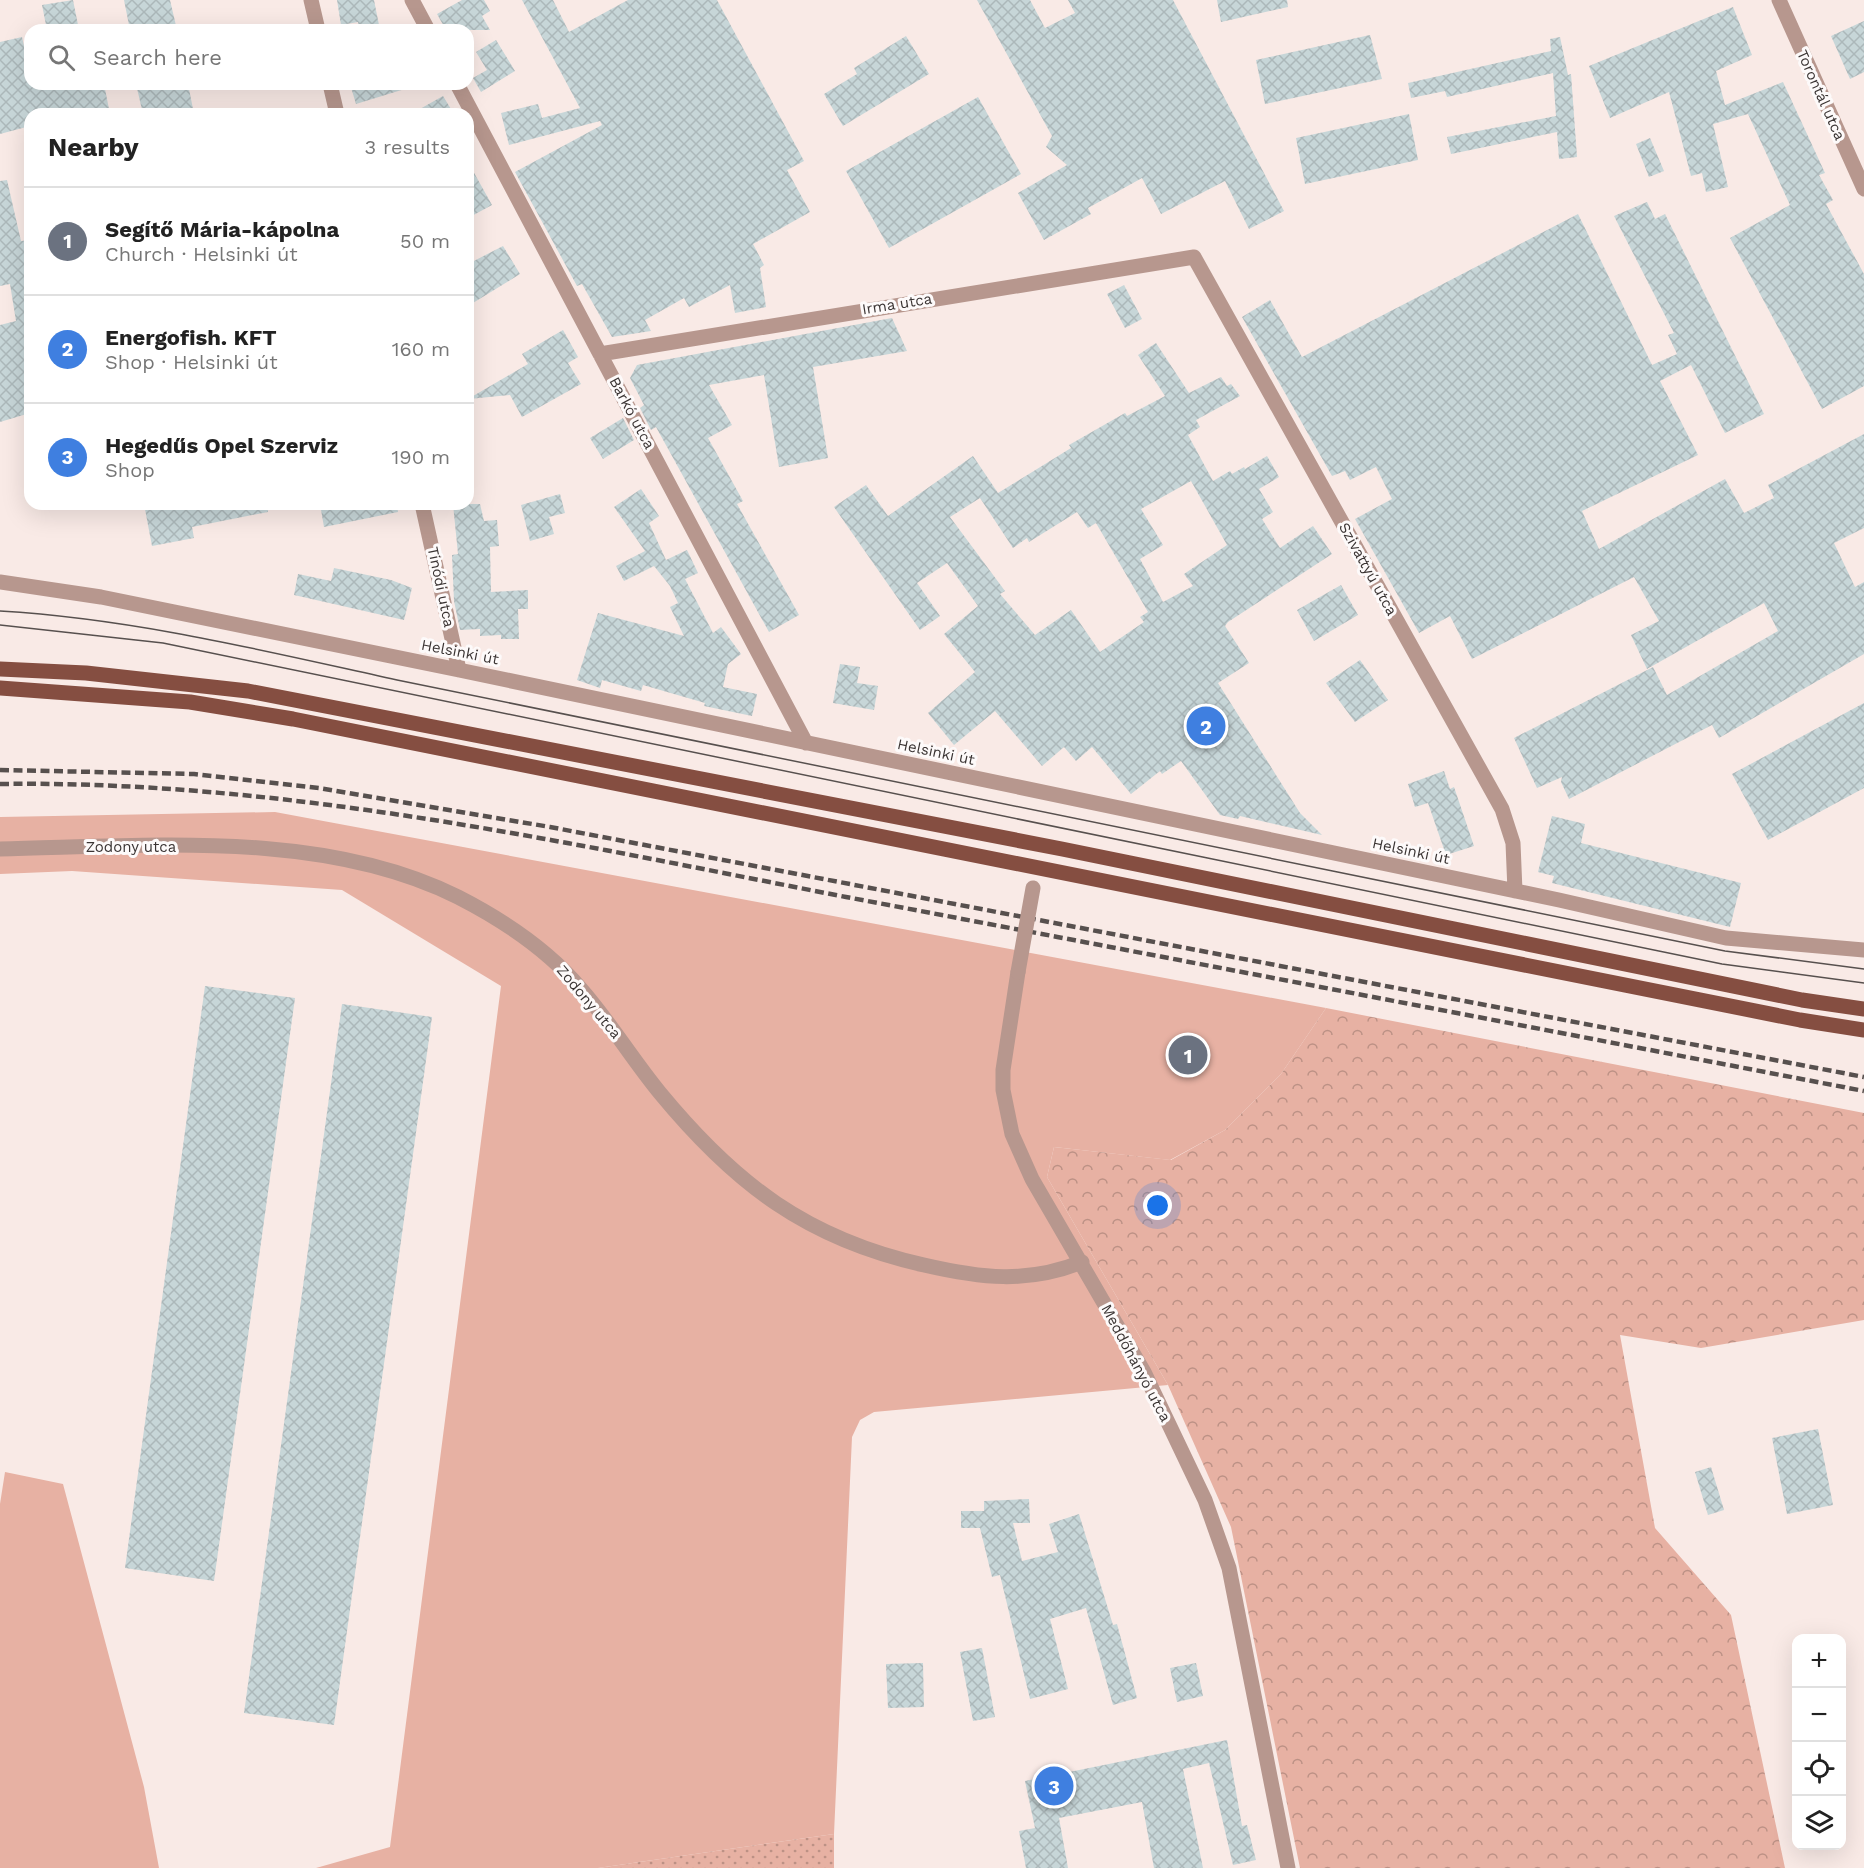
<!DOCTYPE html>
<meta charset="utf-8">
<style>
body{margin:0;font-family:"Work Sans",sans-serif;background:#f6f6f6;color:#222}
.controls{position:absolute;right:18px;bottom:18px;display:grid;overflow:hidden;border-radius:12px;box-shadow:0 6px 24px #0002}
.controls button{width:54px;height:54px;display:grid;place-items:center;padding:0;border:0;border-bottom:2px solid #e0e0e0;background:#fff;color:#222;font:30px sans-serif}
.you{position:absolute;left:1158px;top:1206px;width:21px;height:21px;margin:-15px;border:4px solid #fff;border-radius:50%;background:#1a73e8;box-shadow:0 0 0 9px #1a73e833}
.badge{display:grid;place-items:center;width:39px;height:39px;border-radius:50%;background:#246e77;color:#fff;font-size:20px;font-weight:700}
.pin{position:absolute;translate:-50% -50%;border:3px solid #fff;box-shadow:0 2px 6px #0006}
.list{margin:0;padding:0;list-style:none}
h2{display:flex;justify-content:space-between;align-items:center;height:78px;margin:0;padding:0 24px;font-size:26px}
h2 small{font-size:20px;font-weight:400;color:#767676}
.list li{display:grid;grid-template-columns:39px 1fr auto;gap:18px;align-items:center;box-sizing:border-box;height:108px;padding:0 24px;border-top:2px solid #e0e0e0}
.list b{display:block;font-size:22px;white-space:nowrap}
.list p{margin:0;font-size:20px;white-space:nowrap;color:#767676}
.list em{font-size:20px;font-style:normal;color:#767676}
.icon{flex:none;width:33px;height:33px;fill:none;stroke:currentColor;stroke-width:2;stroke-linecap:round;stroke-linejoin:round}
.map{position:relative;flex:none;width:1864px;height:1868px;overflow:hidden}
.search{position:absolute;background:#fff;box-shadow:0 6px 24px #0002;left:24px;top:24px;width:450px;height:66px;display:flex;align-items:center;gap:15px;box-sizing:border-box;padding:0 21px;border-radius:18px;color:#767676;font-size:22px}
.panel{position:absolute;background:#fff;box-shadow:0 6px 24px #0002;left:24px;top:108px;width:450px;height:402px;border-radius:18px}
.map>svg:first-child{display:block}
</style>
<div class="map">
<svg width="1864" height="1868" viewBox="0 0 1864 1868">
<defs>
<pattern id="forest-crowns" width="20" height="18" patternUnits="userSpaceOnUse" patternTransform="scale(1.5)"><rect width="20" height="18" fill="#e7b1a3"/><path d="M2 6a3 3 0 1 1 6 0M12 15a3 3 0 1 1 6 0" fill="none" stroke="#bc9185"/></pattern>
<pattern id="park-dots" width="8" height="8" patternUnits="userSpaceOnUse" patternTransform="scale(1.5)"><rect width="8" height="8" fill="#e7b1a3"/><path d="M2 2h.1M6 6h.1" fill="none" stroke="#bc9185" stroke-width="1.8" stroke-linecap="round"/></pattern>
<pattern id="building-cross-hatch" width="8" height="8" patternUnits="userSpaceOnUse" patternTransform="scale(1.5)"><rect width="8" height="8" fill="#c7d6d8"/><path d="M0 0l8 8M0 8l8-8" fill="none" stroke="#acb8ba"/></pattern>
</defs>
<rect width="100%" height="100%" fill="#f9eae6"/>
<path fill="#e7b1a3" d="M275,812L1326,1008L1281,1074L1225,1130L1170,1160L1054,1147L1047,1177L1168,1385L874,1412L860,1420L852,1437L834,1834L598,1868H316L390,1847L501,986L342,890L72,871L0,874V817Z
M5,1472L63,1484L144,1787L159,1868H0V1504Z"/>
<path fill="url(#forest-crowns)" d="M1326,1008L1864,1113V1320L1701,1348L1620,1335L1655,1528L1731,1615L1785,1868H1300L1231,1527L1168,1385L1047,1177L1054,1147L1171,1160L1225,1130L1281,1074Z"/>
<path fill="url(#park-dots)" d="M834,1834V1868H598Z"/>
<path fill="url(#building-cross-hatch)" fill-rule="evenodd" d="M73,0L79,30H47L42,5Z
M124,0H170L177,30H130Z
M337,0H374L380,30H359L358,22L341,25Z
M462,0H484L490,11L482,16L490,30H446L437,14Z
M522,0H553L569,32L628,0H717L804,161L787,170L810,212L753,244L764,265L760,268L766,307L735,313L730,285L689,307L684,298L645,320L651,331L612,337L582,284L577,286L515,172L602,125L600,121L509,145L501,113L538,104L542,118L580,108Z
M977,0H1030L1045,28L1075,13L1068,0H1173L1284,211L1249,229L1225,181L1161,214L1142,178L1088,208L1091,214L1044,240L1018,193L1067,165L1046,147L1052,136Z
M1217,0H1287L1288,7L1221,22Z
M1733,7L1752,55L1716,71L1725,105L1783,82L1825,173L1819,175L1833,200L1826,204L1864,274V386L1822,409L1730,238L1790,205L1748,114L1713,124L1728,187L1706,192L1702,173L1691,176L1669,92L1610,118L1589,66Z
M1864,21V72L1850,79L1831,36Z
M1370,35L1382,79L1265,104L1256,60Z
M906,36L929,74L843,126L824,94L857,74L854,68Z
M22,37L30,72V84H104L110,114H30V126L0,134V42Z
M1560,37L1568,75L1571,74L1577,157L1559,159L1557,132L1451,154L1447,137L1556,116L1553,73L1447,97L1445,91L1411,98L1408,83L1551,51L1550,39Z
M496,40L515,71L481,92L473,78L487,70L476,52Z
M136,84H188L194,114H143Z
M350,84H407L408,88L356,104Z
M443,96L454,114H411Z
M978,97L1021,174L889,248L846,171Z
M1409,114L1418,160L1305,184L1296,138Z
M1650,138L1664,171L1649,177L1636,144Z
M468,162L492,205L468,218Z
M7,180L21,241L30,240V413L0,422V325L16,321L10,284L0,286V181Z
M1647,202L1655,219L1665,214L1764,414L1725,433L1691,365L1660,381L1698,455L1582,511L1599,549L1725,479L1744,513L1774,498L1768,485L1864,434V528L1834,543L1855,587L1864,582V654L1719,738L1712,725L1569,799L1561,782L1562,777L1537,788L1514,738L1653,667L1667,695L1778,631L1764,603L1647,669L1631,635L1659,621L1634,577L1472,659L1450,616L1419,633L1355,519L1392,499L1376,467L1350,480L1345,471L1332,476L1242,317L1270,300L1302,357L1578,214L1652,365L1677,354L1668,335L1674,333L1614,216Z
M503,246L520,274L468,306V264Z
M1124,285L1142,319L1125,328L1107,294Z
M892,318L907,351L813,367L828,458L779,467L764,375L709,385L732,425L708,438L743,501L737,504L799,615L769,632L656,427L651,430L640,408L644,405L630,378L637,365Z
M563,330L578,357L568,363L581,384L522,417L510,395L468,399L528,364L522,354Z
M1156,343L1189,393L1221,377L1227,386L1231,384L1240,396L1196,420L1200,427L1188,435L1213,481L1230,471L1232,474L1244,467L1245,469L1267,456L1279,477L1259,489L1273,512L1262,519L1280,548L1313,526L1332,554L1228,622L1225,626L1249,663L1218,683L1300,813L1322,835L1240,816L1238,819L1220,815L1181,761L1162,774L1160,771L1131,794L1092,747L1076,761L1064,747L1042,766L995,711L954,745L928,713L975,672L944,634L978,606L947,563L917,583L940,616L920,630L834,507L866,485L888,516L973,456L998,493L1071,448L1069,445L1125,413L1127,416L1165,396L1138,355ZM1191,481L1227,545L1184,574L1193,586L1163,602L1140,559L1163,545L1141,509ZM980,498L1013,548L1027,538L1029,542L1077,512L1088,528L1096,523L1148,612L1140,617L1144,622L1100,652L1071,610L1035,635L1000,594L1005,591L950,517Z
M623,418L634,440L603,459L590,438Z
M641,489L659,516L649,523L666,560L687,550L698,573L685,579L713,633L721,627L741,654L728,664L723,687L757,694L752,716L704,706L705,703L643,685L641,691L602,680L600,688L577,680L598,613L684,636L670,607L678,603L670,586L654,566L624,581L616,566L645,551L614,507Z
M560,494L565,513L549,517L554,534L530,541L521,505Z
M144,504H268V512L192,527L194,538L152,546Z
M320,504H397L398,512L324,527Z
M453,504H480L484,521L497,520L499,546L490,547L491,592L528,590V609H518L519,639H501V635L480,636V629L460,630L454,601L452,555L458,554Z
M334,568L391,580L412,588L404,620L294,595L298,574L331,581Z
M1341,585L1358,615L1314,641L1297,610Z
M1360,660L1388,700L1355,722L1326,683Z
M840,664L860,667L857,683L878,686L874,710L833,703Z
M1864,703V788L1768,840L1732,774Z
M1444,771L1450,789L1454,787L1474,846L1446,855L1428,803L1415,807L1408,784Z
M1552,816L1585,824L1581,843L1741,883L1730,927L1552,883L1554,876L1538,872Z
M205,986L295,998L214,1581L125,1568Z
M342,1004L432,1017L334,1725L244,1713Z
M1181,1044L1198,1046L1196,1066L1178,1064Z
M1818,1429L1833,1505L1787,1514L1772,1438Z
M1711,1467L1724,1510L1708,1515L1695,1472Z
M1029,1499L1030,1523H1013L1022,1561L1058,1552L1049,1524L1079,1514L1113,1625L1117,1624L1137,1698L1113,1705L1086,1608L1050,1619L1068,1689L1030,1699L1000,1575L992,1577L980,1528H961V1511H984V1501Z
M982,1648L995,1717L973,1721L960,1652Z
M923,1663L924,1707L888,1708L886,1664Z
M1196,1663L1203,1696L1177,1702L1170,1668Z
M1227,1740L1242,1826L1247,1825L1256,1860L1233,1865L1209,1763L1183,1769L1203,1868H1154L1142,1802L1059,1818L1068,1868H1026L1019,1831L1035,1828L1025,1781Z"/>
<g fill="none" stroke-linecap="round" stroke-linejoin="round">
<path stroke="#b7978e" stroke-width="15" d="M311,0L318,30
M412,0L428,30
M1779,0L1864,189
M330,84L337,114
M457,84L806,743
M600,354L1194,257L1502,809L1513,843L1515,891
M422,504L459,670
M0,582L101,597L459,670L1559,900L1726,938L1864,950
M0,849C147,846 323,829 458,897C503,920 548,950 581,989C610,1022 632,1059 660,1093C735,1184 807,1239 924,1265C980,1278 1027,1284 1082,1262
M1018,972L1003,1070V1090L1012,1134L1032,1179L1144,1372L1205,1500L1229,1568L1288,1868"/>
<path stroke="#854e41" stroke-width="15" d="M0,669L86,673L248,691L1062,849L1802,1000L1864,1009
M0,688L190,702L293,719L1800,1020L1864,1030"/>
<path stroke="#57504e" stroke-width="1.5" d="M0,611C137,619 269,652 402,681L1725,951L1864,969
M0,625L163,643L1722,964L1864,983"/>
<path stroke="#57504e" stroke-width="4.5" stroke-dasharray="9 4.5" stroke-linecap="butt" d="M0,770L194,774L319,788L550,827L1864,1077
M0,784C286,780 567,843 846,897C1186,961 1525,1026 1864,1091"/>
<path stroke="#b7978e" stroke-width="15" d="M1018,972L1033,888"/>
</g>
<g text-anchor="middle" stroke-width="6" stroke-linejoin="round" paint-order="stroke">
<g font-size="15" fill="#3a3433" stroke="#fdfafa">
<text transform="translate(1821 95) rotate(66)" y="5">Torontál utca</text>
<text transform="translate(897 304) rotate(-9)" y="5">Irma utca</text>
<text transform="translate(632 413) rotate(62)" y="5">Barkó utca</text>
<text transform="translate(1368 569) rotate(61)" y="5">Szivattyú utca</text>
<text transform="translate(441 587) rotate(78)" y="5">Tinódi utca</text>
<text transform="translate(460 652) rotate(11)" y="5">Helsinki út</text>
<text transform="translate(936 752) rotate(12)" y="5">Helsinki út</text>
<text x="131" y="852">Zodony utca</text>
<text transform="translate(1411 851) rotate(12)" y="5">Helsinki út</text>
<text transform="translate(589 1002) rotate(50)" y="5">Zodony utca</text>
<text transform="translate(1136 1363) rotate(62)" y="5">Meddőhányó utca</text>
</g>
</g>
</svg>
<div class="controls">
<button>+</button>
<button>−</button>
<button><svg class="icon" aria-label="locate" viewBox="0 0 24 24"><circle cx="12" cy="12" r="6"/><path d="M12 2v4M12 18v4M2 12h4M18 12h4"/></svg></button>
<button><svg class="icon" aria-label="layers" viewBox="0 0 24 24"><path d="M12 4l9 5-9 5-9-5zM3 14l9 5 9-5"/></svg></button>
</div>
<div class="you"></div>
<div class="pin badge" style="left:1188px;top:1055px;background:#6b7280">1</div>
<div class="pin badge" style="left:1206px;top:726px;background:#3f7fe0">2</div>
<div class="pin badge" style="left:1054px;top:1786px;background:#3f7fe0">3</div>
<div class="search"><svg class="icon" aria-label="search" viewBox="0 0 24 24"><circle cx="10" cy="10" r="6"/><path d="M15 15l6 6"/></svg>Search here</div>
<section class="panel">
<h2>Nearby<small>3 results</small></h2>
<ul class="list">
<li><span class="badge" style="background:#6b7280">1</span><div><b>Segítő Mária-kápolna</b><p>Church · Helsinki út</p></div><em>50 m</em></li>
<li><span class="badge" style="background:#3f7fe0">2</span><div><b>Energofish. KFT</b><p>Shop · Helsinki út</p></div><em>160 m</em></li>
<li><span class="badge" style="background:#3f7fe0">3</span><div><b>Hegedűs Opel Szerviz</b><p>Shop</p></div><em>190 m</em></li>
</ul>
</section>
</div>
